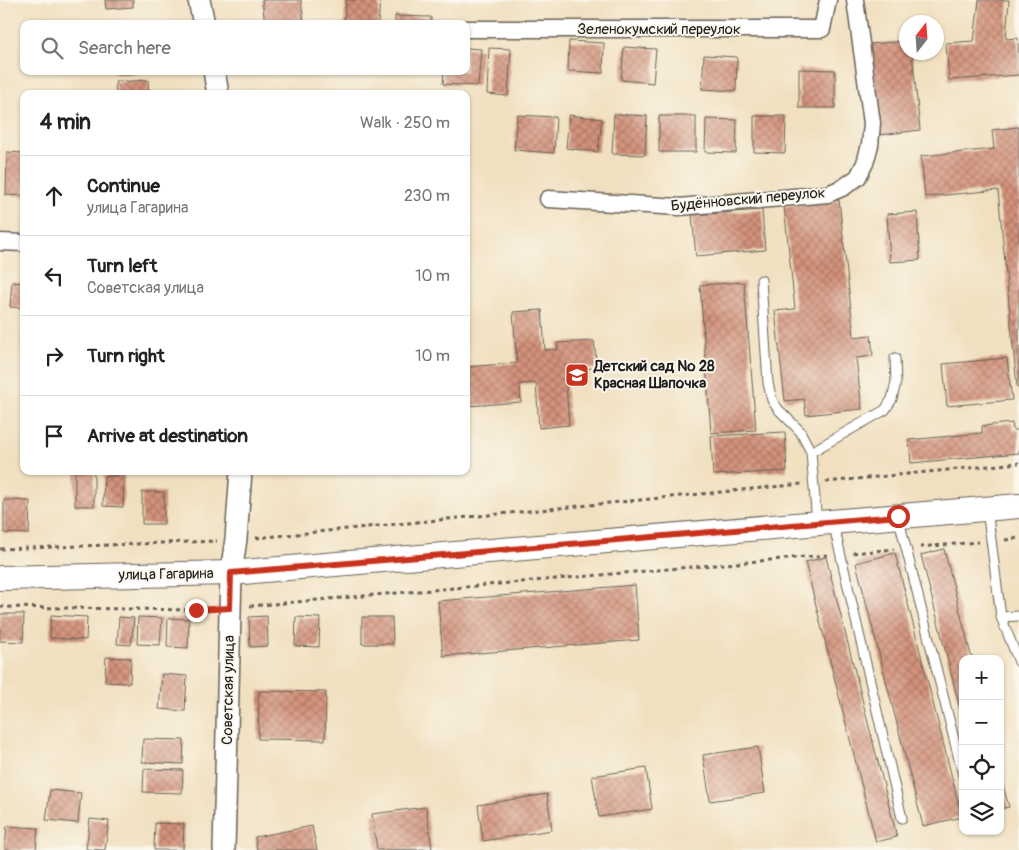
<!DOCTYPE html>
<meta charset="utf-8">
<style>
body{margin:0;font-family:Pangolin,sans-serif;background:#f2f2f2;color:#222}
.controls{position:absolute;right:15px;bottom:15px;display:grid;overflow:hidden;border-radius:10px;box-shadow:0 1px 4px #0004}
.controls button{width:45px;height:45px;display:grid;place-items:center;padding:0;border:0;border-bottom:1px solid #e0e0e0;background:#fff;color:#222;font:25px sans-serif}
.compass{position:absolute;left:899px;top:15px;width:45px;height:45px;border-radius:50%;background:#fff;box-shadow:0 1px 4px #0004;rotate:17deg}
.stop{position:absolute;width:15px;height:15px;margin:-11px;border:4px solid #c8321e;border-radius:50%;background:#fff}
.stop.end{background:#c8321e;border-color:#fff;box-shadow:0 1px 5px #0008}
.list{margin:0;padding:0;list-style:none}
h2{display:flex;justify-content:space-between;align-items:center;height:65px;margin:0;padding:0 20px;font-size:21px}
h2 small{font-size:16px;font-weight:400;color:#767676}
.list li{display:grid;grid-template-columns:32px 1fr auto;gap:15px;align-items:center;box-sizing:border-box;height:80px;padding:0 20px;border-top:1px solid #e0e0e0}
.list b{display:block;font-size:19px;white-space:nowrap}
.list p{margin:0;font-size:16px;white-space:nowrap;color:#767676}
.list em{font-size:16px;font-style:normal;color:#767676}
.icon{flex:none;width:28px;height:28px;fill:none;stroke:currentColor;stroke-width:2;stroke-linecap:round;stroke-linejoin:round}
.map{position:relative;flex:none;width:1019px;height:850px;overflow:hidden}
.search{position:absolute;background:#fff;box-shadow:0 1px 4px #0004;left:20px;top:20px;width:450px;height:55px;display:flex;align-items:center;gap:12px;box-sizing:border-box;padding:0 18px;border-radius:10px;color:#767676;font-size:19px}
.panel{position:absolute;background:#fff;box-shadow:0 1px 4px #0004;left:20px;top:90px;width:450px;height:385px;border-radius:10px}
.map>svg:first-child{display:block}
</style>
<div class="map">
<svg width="1019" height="850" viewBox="0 0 1019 850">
<defs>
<pattern id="building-cross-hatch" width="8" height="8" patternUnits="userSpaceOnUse" patternTransform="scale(1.25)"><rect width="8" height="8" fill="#d4937c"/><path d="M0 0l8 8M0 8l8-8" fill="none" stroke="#ab7765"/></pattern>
</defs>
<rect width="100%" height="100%" fill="#fbf7ec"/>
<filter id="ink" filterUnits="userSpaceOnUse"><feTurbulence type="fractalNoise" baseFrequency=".02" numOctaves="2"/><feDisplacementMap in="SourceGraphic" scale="10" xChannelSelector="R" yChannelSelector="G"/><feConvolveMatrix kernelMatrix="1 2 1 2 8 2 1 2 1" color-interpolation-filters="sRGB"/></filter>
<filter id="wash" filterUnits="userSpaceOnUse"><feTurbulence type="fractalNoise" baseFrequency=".0096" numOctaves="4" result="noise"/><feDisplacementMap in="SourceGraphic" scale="20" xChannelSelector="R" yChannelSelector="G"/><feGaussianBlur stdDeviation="1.12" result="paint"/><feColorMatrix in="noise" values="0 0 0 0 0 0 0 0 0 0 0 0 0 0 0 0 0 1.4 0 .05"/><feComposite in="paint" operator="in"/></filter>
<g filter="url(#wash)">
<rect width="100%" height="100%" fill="#f1e0c0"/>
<g id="blocks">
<path fill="url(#building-cross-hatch)" d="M105,0H133V7L106,9Z
M262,0H301L304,23L265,24Z
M346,0H380L378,24H344Z
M979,0H1009L1006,39L1018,38L1019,75L949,80L946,43L974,41Z
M395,16L431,17V24H395Z
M569,41L604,43L603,73L568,71Z
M906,41V52H912L920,130L880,135L870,44Z
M624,47L656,49L653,83L621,80Z
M466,48L481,49L478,86L443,84L444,71H466Z
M489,48L511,49L508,96L487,94Z
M704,55L737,57L736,91L702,89Z
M799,69L835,70V108H799Z
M115,71H140V73L115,74Z
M148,80L149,94H116L115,82Z
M614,114L647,116L645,155L612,154Z
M517,115L556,117L554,153L514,150Z
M569,115L602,119L598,152L566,148Z
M659,116H696V152H659Z
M754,116H786L785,153L754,152Z
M706,119L737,120L736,153L705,152Z
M1019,127V387H1017L998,190L925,197L921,156L994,149L992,130Z
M7,152L24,153V196L6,195Z
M839,200L854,337L871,335L873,356L856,358L862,409L806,415L804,399L785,401L775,311L795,309L784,206Z
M762,210L765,250L696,256L692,215Z
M917,212L920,260L890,262L887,214Z
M12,282L24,283V308L10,307Z
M744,282L756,430L711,433L700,285Z
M542,310L545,350L558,349L557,343L594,341L597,368L565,370L569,425L539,428L536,383L520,384L521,402L468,406L466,367L517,363L513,312Z
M1007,358L1012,400L947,406L943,364Z
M1012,423L1013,430H1019V453L911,463L909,440L982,433V426Z
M785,432L787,471L713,475L711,436Z
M75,471H94V506H75Z
M104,476H124L123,507L103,506Z
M142,492H164V524H142Z
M4,500L30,501L29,534L4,533Z
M944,549L972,659H963L962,716L921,555Z
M895,553L962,817L923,826L856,563Z
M826,557L897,837L876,842L805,562Z
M635,585L639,640L443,656L438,601Z
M0,614H24L23,642L0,641Z
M51,615L87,617L86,640L50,638Z
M267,616L268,646L250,647L249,617Z
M119,617L134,618L131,645L117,644Z
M138,617L162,618L160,645L137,644Z
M296,617L320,618L319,647L295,646Z
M362,617H392L393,644H362Z
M168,618L189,619L188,648L167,647Z
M106,657L131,658L130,683L105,682Z
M162,674L187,676L185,711L159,709Z
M259,691L326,692L325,740L258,739Z
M143,739L184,740L183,764L142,762Z
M758,747L765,793L710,801L703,755Z
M646,768L652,809L599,817L592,776Z
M144,769L183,770L182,793L143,792Z
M1000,775L1009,807L1000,809Z
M50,790L81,793L78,823L46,820Z
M547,794L552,830L483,841L478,805Z
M426,807L432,849L377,850L372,814Z
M90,819L109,821L105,850L86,849Z
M155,823L184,824L183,850H154Z
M7,826L38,828L36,850H5Z
M312,826L317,850H257L255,837Z"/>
</g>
</g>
<g filter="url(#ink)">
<use href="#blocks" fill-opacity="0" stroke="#676155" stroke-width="1"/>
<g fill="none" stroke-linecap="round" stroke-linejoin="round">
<g stroke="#676155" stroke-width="11">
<path id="service" d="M761,280L768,383L772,400L778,409L800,431L811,452L817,523
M811,452L885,410L892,399L896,382L895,358
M987,509L1001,617L1019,662
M898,516L963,775
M833,522L902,818
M1001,617L1019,616"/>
</g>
<g stroke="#676155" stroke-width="19">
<path id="minor" d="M466,29H822L828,0
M548,199L679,207L828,194L844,187L858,177L865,163L870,145L872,123L855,0
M0,242L24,243"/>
</g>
<g stroke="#676155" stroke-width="24">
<path id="tertiary" d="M199,0L204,24
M214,71L218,94
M224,850L231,573L236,539L241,471"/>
</g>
<g stroke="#676155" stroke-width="26">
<path id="secondary" d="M0,578L231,573L1019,506"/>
</g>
<path stroke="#676155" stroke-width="3" stroke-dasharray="4 4" stroke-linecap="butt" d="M826,482L1019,463
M256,538L802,484
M1005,540L1019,538
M920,547L979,542
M0,549L217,541
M853,553L894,549
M250,606L827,555
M0,607L196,610L211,609"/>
<use href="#service" stroke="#fff" stroke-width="9"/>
<use href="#minor" stroke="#fff" stroke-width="16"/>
<use href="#tertiary" stroke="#fff" stroke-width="21"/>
<use href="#secondary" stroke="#fff" stroke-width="24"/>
</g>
</g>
<g fill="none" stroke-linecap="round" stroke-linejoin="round" filter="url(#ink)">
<path stroke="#c8321e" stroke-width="6" d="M196,610L230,608L231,573L898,516"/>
</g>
<defs>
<g id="school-square" transform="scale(1.25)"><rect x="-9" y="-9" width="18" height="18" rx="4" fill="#c8321e" stroke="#fbf7ec"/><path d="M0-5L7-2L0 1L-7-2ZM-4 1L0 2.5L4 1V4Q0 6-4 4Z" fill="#fff"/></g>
</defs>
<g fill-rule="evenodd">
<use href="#school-square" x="577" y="375"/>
</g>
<g text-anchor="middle" stroke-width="4" stroke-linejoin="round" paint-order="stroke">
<g font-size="15" fill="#1c1c1c" stroke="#fbf7ec">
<text x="659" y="34">Зеленокумский переулок</text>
<text transform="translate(748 199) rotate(-5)" y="5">Будённовский переулок</text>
<text transform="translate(166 574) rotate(-1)" y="5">улица Гагарина</text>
<text transform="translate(228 690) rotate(-89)" y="5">Советская улица</text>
</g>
<g font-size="15" font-weight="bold" fill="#1c1c1c" stroke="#fbf7ec" text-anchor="start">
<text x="594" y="371">Детский сад № 28<tspan x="594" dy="17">Красная Шапочка</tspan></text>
</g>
</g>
</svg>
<div class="controls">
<button>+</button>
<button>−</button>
<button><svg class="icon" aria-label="locate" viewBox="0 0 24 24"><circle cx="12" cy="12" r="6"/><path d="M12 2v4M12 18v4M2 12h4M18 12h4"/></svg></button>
<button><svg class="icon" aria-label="layers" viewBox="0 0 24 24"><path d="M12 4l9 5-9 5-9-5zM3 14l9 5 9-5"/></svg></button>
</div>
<svg class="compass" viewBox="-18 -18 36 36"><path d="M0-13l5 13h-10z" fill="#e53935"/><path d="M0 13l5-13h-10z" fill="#767676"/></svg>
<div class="stop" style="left:898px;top:516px"></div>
<div class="stop end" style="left:196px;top:610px"></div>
<div class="search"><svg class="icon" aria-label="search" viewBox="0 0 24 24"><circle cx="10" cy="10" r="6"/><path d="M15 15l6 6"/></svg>Search here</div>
<section class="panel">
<h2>4 min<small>Walk · 250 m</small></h2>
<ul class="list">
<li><svg class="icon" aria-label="ahead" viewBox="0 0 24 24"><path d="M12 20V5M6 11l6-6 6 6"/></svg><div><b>Continue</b><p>улица Гагарина</p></div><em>230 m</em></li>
<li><svg class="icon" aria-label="left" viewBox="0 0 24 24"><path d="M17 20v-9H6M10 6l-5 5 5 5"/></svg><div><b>Turn left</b><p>Советская улица</p></div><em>10 m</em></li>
<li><svg class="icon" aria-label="right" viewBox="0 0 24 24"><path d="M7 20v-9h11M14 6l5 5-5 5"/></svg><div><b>Turn right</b></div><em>10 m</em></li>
<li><svg class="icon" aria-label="arrive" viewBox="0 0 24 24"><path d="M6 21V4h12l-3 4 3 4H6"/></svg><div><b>Arrive at destination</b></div></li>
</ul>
</section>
</div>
